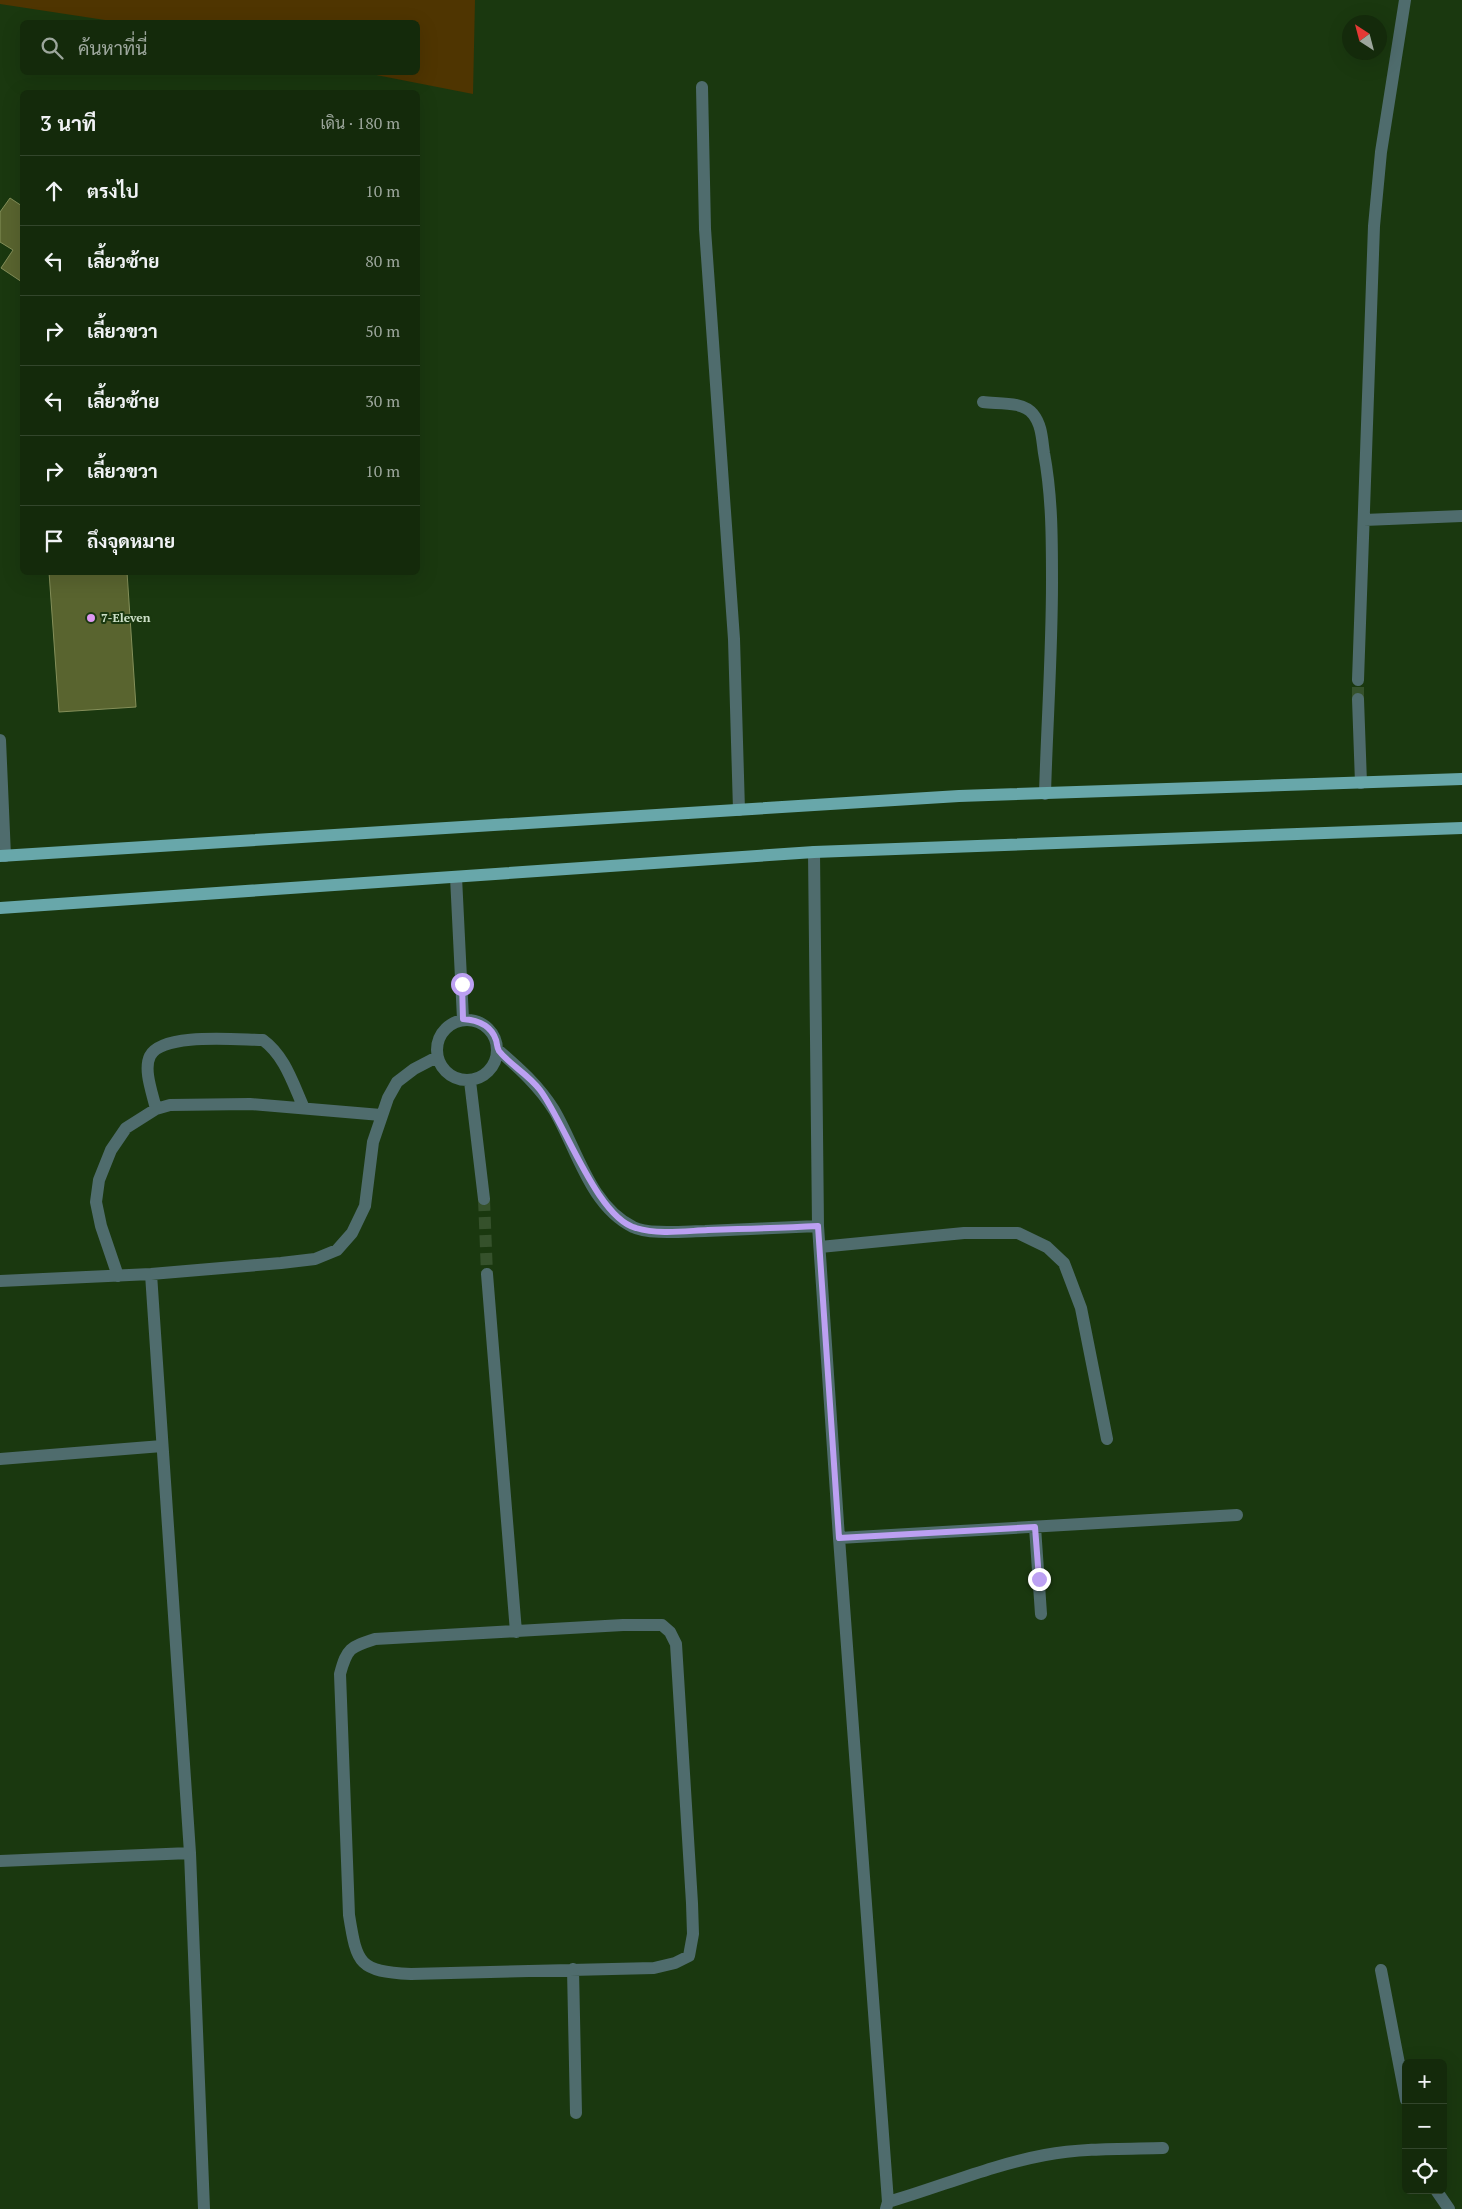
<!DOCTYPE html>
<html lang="th">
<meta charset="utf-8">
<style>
body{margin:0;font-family:"PT Serif",Sarabun,serif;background:#213619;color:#f1f3f6}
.controls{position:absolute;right:15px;bottom:15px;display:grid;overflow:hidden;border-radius:8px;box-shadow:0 5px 20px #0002}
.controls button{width:45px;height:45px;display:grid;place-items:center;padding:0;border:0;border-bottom:1px solid #33462c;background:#142a0b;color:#f1f3f6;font:25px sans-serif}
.compass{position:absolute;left:1342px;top:15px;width:45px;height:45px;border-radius:50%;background:#142a0b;box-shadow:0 5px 20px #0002;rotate:324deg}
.stop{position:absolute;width:15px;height:15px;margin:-11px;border:4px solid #bca0f2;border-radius:50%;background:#fff}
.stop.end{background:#bca0f2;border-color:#fff;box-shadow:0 1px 5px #0008}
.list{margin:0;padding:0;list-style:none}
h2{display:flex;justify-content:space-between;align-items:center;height:65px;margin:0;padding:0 20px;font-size:21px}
h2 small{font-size:16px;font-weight:400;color:#9da79d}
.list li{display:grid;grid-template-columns:32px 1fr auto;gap:15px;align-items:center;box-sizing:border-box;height:70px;padding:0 20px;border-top:1px solid #33462c}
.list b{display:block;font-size:19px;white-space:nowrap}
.list em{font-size:16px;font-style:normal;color:#9da79d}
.icon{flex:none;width:28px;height:28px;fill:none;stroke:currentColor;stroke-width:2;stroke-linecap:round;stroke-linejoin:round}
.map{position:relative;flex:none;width:1462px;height:2209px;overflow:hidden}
.search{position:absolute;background:#142a0b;box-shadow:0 5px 20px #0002;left:20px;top:20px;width:400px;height:55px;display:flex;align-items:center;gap:12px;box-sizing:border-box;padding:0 18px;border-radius:8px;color:#9da79d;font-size:19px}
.panel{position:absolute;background:#142a0b;box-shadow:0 5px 20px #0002;left:20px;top:90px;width:400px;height:485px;border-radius:8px}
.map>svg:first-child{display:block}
</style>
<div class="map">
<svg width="1462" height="2209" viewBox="0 0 1462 2209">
<rect width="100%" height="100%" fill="#1a380f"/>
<path fill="#4f3501" d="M0,0H475L473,94L366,73L418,72V22H118L0,4Z"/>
<path fill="#59642f" stroke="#848f59" d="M10,198L22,206V282L1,268L13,250L0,242V212Z
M49,572H127L136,707L59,712Z"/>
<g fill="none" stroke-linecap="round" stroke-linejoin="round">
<path stroke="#35512b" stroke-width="12" stroke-dasharray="12 6" stroke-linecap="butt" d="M1358,699V680
M484,1199L487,1274"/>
<path stroke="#4f6c6d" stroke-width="12" d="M702,87L705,229L734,639L739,810
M983,402C998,404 1023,401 1033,414C1042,425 1042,440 1044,453C1052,496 1052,538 1052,582C1052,653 1047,723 1045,794
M1364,520L1462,516
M1358,680L1374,226L1381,152L1405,0
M1358,699L1361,783
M0,740L5,856
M814,852L818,1226L839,1538L888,2202L886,2209
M456,877L463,1019
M437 1050a30 30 0 1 1 60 0a30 30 0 1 1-60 0Z
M498,1050C519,1068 539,1086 554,1110C577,1149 590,1206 633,1227C648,1235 688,1231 705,1231C743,1229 780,1228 818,1226
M470,1081L484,1199
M156,1109C153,1095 143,1070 150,1056C162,1032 239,1040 263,1040C285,1056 293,1084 304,1108
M820,1247L964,1233H1018L1047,1247L1064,1263L1081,1308L1107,1439
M151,1274L190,1853L204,2209
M487,1274L516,1632
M118,1276L101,1226L96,1202L99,1180L111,1150L126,1128L156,1109L170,1105L250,1104L381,1115
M0,1281L151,1274L281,1263L315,1259L337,1250L352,1233L365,1206L373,1142L388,1098L397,1082L414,1069L437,1057
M0,1459L162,1446
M1035,1527L1041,1614
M839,1538L1237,1515
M623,1625H662L670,1632L676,1644L692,1903L693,1934L689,1956L675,1963L654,1968L411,1974C359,1971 357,1965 349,1915L340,1674C347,1648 350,1647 375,1639Z
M0,1861L190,1853
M573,1969L576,2113
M1381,1970L1406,2100
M1436,2190L1449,2209
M888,2202C940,2187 991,2165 1045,2155C1083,2148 1124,2149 1163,2148"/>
<path stroke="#68a7aa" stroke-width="12" d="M0,856L959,796L1462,779
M0,908L814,852L1462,828"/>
</g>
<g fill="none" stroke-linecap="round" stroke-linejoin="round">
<path stroke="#bca0f2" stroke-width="6" d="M462,984L463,1019C477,1020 491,1025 496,1040C497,1043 497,1048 499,1051C510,1065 528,1074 540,1090C565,1123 597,1218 636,1228C659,1235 685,1231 708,1230C745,1229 781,1228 818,1226L839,1538L1035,1527L1039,1579"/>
</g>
<circle fill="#de98f2" stroke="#1a380f" stroke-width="2" cx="91" cy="618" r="5"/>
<g text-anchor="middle" stroke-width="4" stroke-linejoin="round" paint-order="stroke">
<g font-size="12" font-weight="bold" fill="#cde0c8" stroke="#1a380f" text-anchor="start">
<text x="101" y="622">7-Eleven</text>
</g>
</g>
</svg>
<div class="controls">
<button>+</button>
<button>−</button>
<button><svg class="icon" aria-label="locate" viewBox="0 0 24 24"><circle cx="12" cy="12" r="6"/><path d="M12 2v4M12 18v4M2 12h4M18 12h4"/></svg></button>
</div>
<svg class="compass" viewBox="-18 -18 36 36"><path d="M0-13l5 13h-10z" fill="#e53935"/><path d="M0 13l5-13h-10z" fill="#9da79d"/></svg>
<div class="stop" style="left:462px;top:984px"></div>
<div class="stop end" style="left:1039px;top:1579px"></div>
<div class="search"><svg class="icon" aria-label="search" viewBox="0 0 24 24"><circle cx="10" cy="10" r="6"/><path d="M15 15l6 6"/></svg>ค้นหาที่นี่</div>
<section class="panel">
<h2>3 นาที<small>เดิน · 180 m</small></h2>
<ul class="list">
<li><svg class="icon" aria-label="ahead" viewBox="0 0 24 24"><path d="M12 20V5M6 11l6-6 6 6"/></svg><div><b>ตรงไป</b></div><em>10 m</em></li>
<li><svg class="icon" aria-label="left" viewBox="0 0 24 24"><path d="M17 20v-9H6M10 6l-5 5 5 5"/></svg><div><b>เลี้ยวซ้าย</b></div><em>80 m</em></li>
<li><svg class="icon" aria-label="right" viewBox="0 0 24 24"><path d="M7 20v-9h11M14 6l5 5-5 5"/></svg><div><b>เลี้ยวขวา</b></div><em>50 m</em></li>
<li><svg class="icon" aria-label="left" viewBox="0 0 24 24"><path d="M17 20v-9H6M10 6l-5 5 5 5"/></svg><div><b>เลี้ยวซ้าย</b></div><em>30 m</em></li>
<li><svg class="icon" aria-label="right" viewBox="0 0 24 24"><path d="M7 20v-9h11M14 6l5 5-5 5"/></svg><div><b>เลี้ยวขวา</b></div><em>10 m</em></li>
<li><svg class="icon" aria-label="arrive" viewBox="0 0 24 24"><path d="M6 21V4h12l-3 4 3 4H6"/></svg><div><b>ถึงจุดหมาย</b></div></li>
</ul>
</section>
</div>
